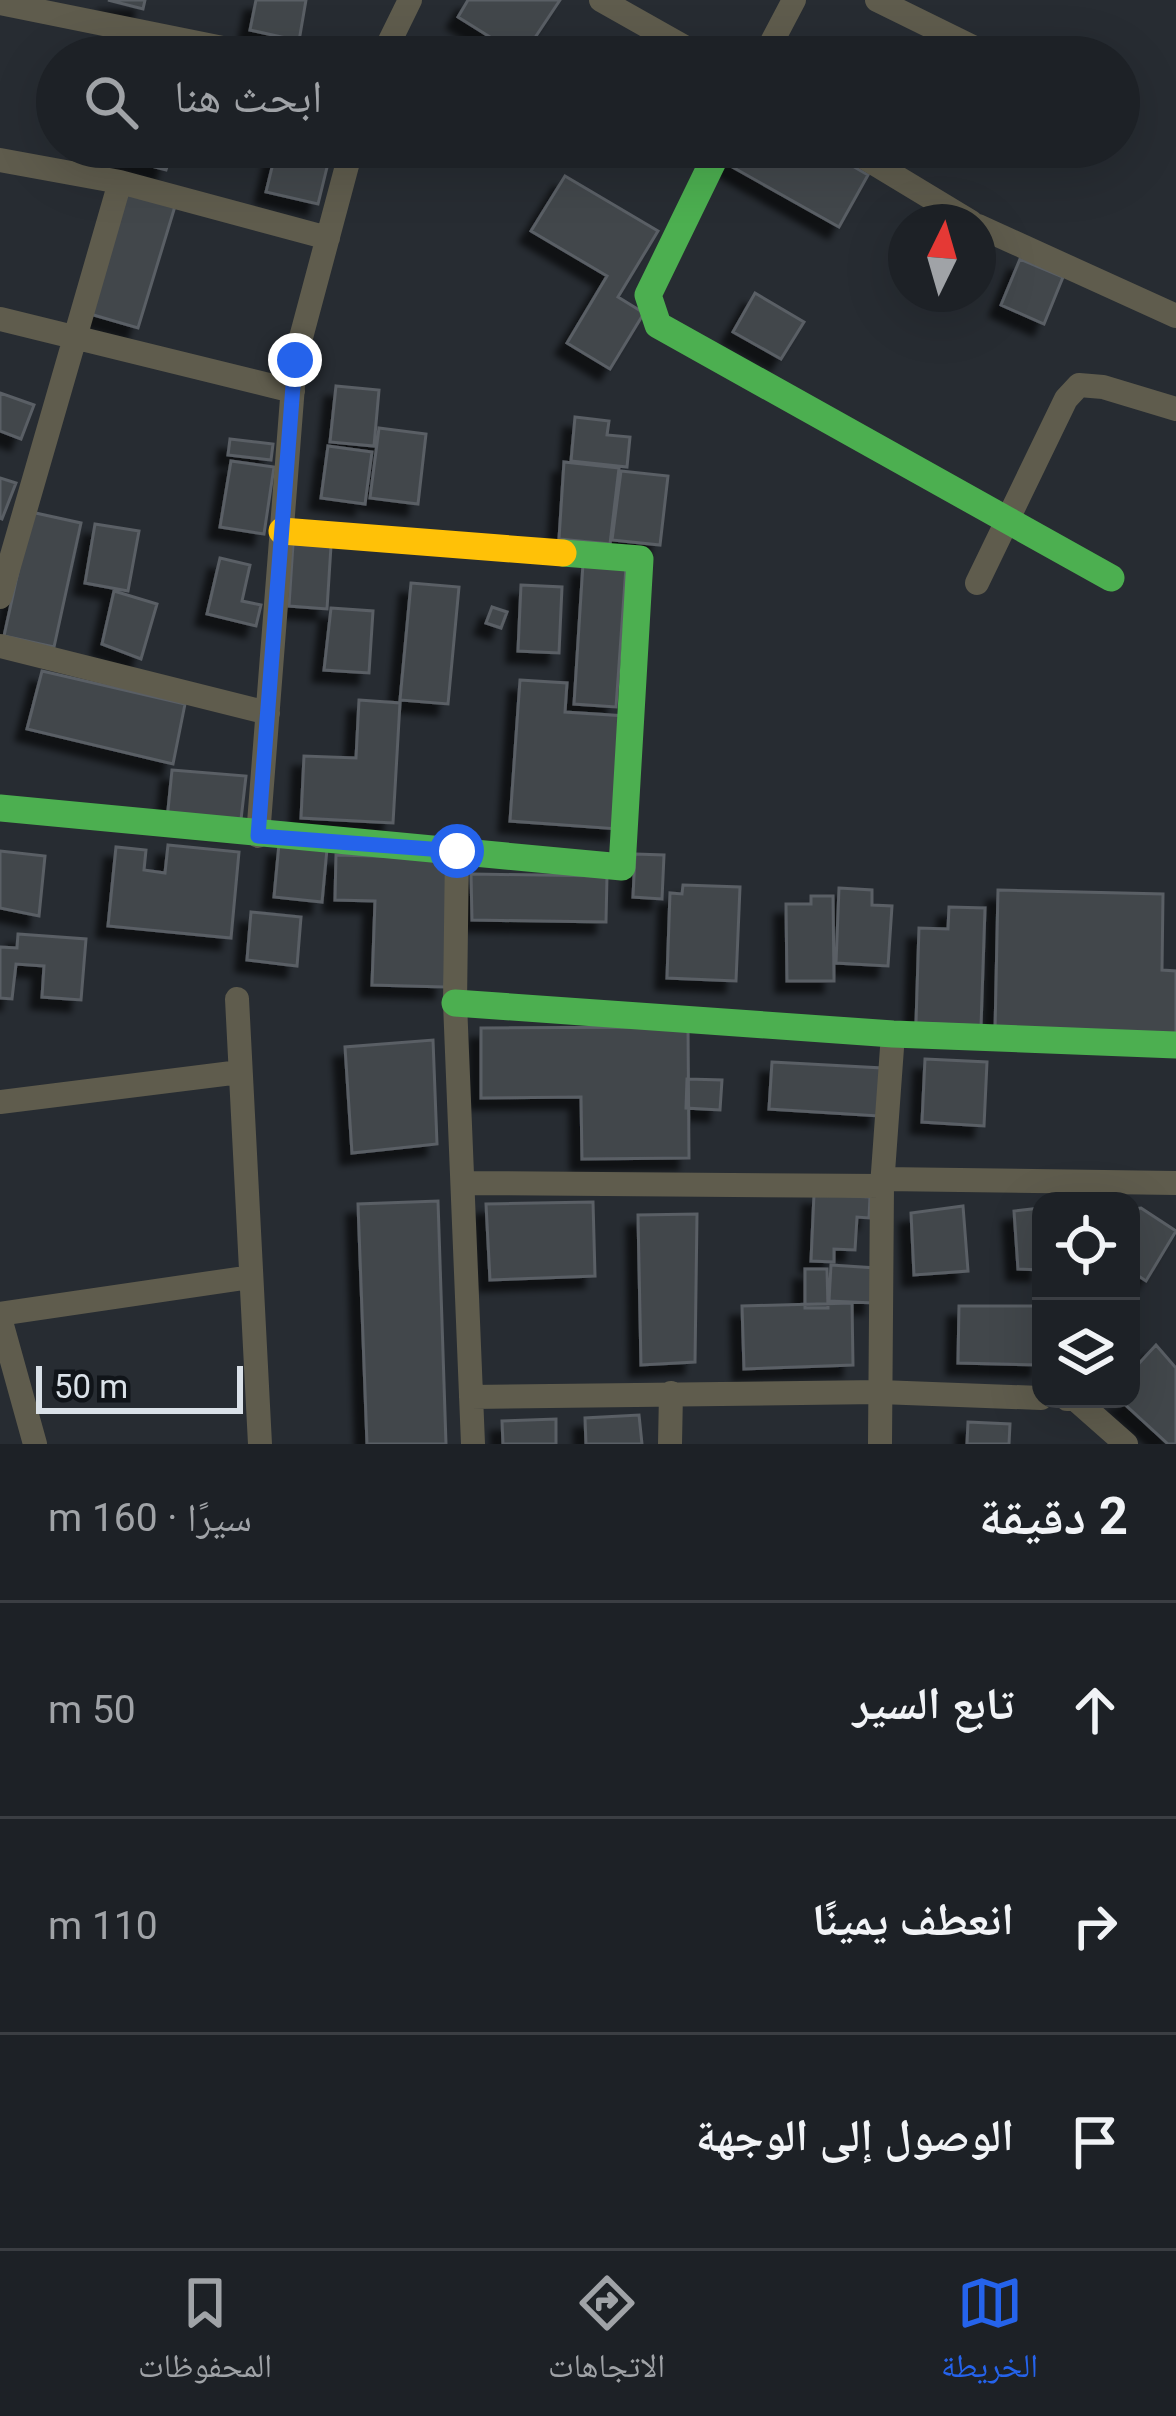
<!DOCTYPE html>
<html lang="ar">
<meta charset="utf-8">
<style>
body{margin:0;font-family:Roboto,"Noto Naskh Arabic",sans-serif;background:#25292e;color:#f1f3f6;direction:rtl}
.controls{position:absolute;right:36px;bottom:36px;display:grid;overflow:hidden;border-radius:24px;box-shadow:0 12px 48px #0002}
.controls button{width:108px;height:108px;display:grid;place-items:center;padding:0;border:0;border-bottom:3px solid #3b3e43;background:#1d2126;color:#f1f3f6;font:60px sans-serif}
.compass{position:absolute;left:888px;top:204px;width:108px;height:108px;border-radius:50%;background:#1d2126;box-shadow:0 12px 48px #0002;rotate:5deg}
.scale{position:absolute;left:36px;bottom:30px;width:207px;box-sizing:border-box;padding-left:12px;border:6px solid #dae1e8;border-top:0;font-size:33px;line-height:42px;white-space:nowrap;color:#dae1e8;-webkit-text-stroke:9px #101419;paint-order:stroke}
.stop{position:absolute;width:36px;height:36px;margin:-27px;border:9px solid #2563eb;border-radius:50%;background:#fff}
.stop.end{background:#2563eb;border-color:#fff;box-shadow:0 3px 12px #0008}
.list{margin:0;padding:0;list-style:none}
h2{display:flex;justify-content:space-between;align-items:center;height:156px;margin:0;padding:0 48px;font-size:51px}
h2 small{font-size:39px;font-weight:400;color:#a0a3a7}
.list li{display:grid;grid-template-columns:78px 1fr auto;gap:36px;align-items:center;box-sizing:border-box;height:216px;padding:0 48px;border-top:3px solid #3b3e43}
.list b{display:block;font-size:45px;white-space:nowrap}
.list em{font-size:39px;font-style:normal;color:#a0a3a7}
.icon{flex:none;width:66px;height:66px;fill:none;stroke:currentColor;stroke-width:2;stroke-linecap:round;stroke-linejoin:round}
.map{position:relative;flex:none;width:1176px;height:1444px;overflow:hidden;direction:ltr}
.search{position:absolute;background:#1d2126;box-shadow:0 12px 48px #0002;left:36px;right:36px;top:36px;height:132px;display:flex;align-items:center;gap:30px;box-sizing:border-box;padding:0 42px;border-radius:66px;color:#a0a3a7;font-size:45px}
.sheet{height:804px;background:#1d2126}
nav{display:flex;justify-content:space-around;align-items:center;box-sizing:border-box;height:168px;border-top:3px solid #3b3e43;background:#1d2126;font-size:33px;color:#a0a3a7}
nav a{display:grid;justify-items:center;gap:6px}
nav .on{color:#2563eb}
.map>svg:first-child{display:block}
</style>
<div class="map">
<svg width="1176" height="1444" viewBox="0 0 1176 1444">
<defs>
<filter id="shadow"><feDropShadow dx="-11" dy="11" stdDeviation="3" flood-color="#0009"/></filter>
</defs>
<rect width="100%" height="100%" fill="#272c32"/>
<path fill="#42474c" stroke="#5a5f65" stroke-width="3" filter="url(#shadow)" d="M108,0H145L143,9Z
M256,0H306L299,41L250,30Z
M468,0H560L522,57L458,17Z
M81,147H173L166,170Z
M277,147H332L318,204L266,192Z
M737,147H820L868,175L839,227L727,164Z
M565,176L658,231L618,297L644,313L610,369L567,343L607,276L531,231Z
M128,189L176,203L138,328L90,314Z
M1020,259L1063,277L1044,324L1001,305Z
M755,293L804,322L781,359L733,332Z
M336,386L379,390L374,446L330,442Z
M0,393L34,405L21,439L0,431Z
M575,417L609,421L607,435L630,437L627,467L571,461Z
M379,428L426,434L418,504L370,498Z
M230,439L273,444L271,460L228,455Z
M328,446L372,452L365,504L321,498Z
M231,461L274,467L264,534L220,527Z
M564,462L619,468L610,544L559,539Z
M621,471L668,476L660,545L612,540Z
M0,478L16,483L2,519L0,518Z
M31,512L81,523L54,647L4,636Z
M95,524L139,531L128,591L85,583Z
M293,544L331,546L327,609L289,606Z
M220,558L250,565L242,601L261,605L256,626L207,614Z
M583,564L626,567L616,707L574,704Z
M411,583L459,587L448,704L400,700Z
M521,585L562,587L559,653L518,651Z
M114,591L157,604L141,659L102,644Z
M492,607L507,612L501,628L486,623Z
M331,608L373,611L369,673L324,670Z
M42,671L185,704L173,764L27,729Z
M520,680L567,683L565,712L626,716L618,829L510,821Z
M359,700L400,703L393,823L301,818L304,756L356,758Z
M172,770L246,776L240,828L167,820Z
M279,844L327,849L322,902L274,897Z
M168,845L239,852L231,938L108,926L116,847L146,850L144,870L165,873Z
M0,851L45,856L39,916L0,908Z
M635,854L664,855L662,899L633,897Z
M336,855L449,858L445,987L372,985L375,901L335,900Z
M471,874L607,876L606,922L472,920Z
M683,885L740,887L736,981L667,978L670,893L682,894Z
M839,888L872,890V905L892,906L888,966L836,963Z
M998,890L1163,894L1162,970L1176,971V1036L995,1032Z
M811,896H833L834,981H787L786,904H811Z
M949,907L985,908L981,1026L916,1023L919,928L948,929Z
M251,912L301,917L297,966L247,960Z
M18,934L86,939L81,1000L42,997L44,966L16,964L12,999L0,998V947L17,948Z
M688,1027L689,1158L582,1159L581,1097L481,1098V1028Z
M433,1040L437,1144L352,1153L345,1047Z
M925,1059L987,1062L984,1126L922,1122Z
M772,1062L882,1068L879,1116L769,1109Z
M687,1079L722,1080L720,1110L686,1108Z
M814,1194L870,1197L869,1218L857,1217L855,1250L834,1249V1262L811,1261Z
M438,1201L446,1444H367L358,1204Z
M593,1202L595,1276L490,1280L486,1204Z
M963,1206L968,1271L914,1275L911,1213Z
M1041,1208V1270L1018,1269L1014,1211Z
M1141,1208L1176,1231L1146,1281L1131,1271V1209Z
M697,1214L695,1362L641,1365L638,1215Z
M831,1265L876,1268L874,1303L829,1301Z
M805,1269H827L828,1308H805Z
M852,1303L853,1365L744,1369L742,1306Z
M959,1306H1041V1365L958,1363Z
M1156,1345L1176,1368V1444H1168L1119,1399H1131V1372Z
M639,1415L642,1444H586L585,1418Z
M556,1419V1444H503L502,1421Z
M968,1422L1010,1424L1009,1444H967Z"/>
<g fill="none" stroke-linecap="round" stroke-linejoin="round">
<path stroke="#5f5c4d" stroke-width="24" d="M601,0L702,57
M877,0L993,57
M0,3L267,57
M382,57L410,0
M764,57L794,0
M1119,119L1122,121
M847,147L971,222
M0,160L120,182
M978,226L1176,316
M0,319L293,391
M977,583L1066,399L1079,385L1103,387L1176,409
M0,597L120,182L328,238
M0,646L268,713
M258,836L295,360L352,147
M457,851L455,1003L473,1444
M237,999L260,1444
M0,1102L240,1072
M883,1179L1176,1183
M463,1183L882,1186
M0,1314L251,1277
M0,1318L35,1444
M471,1397L880,1392L1041,1398
M1067,1399H1075L1126,1444
M670,1444L671,1393
M880,1444L882,1186L893,1034"/>
<path stroke="#4caf50" stroke-width="27" d="M720,147L648,295L658,325L1111,578
M0,808L622,867L640,559L563,553
M455,1003L893,1034L1176,1045"/>
<path stroke="#ffc107" stroke-width="27" d="M282,531L563,553"/>
</g>
<g fill="none" stroke-linecap="round" stroke-linejoin="round">
<path stroke="#2563eb" stroke-width="15" d="M295,360L258,836L457,851"/>
</g>
</svg>
<div class="controls">
<button><svg class="icon" aria-label="locate" viewBox="0 0 24 24"><circle cx="12" cy="12" r="6"/><path d="M12 2v4M12 18v4M2 12h4M18 12h4"/></svg></button>
<button><svg class="icon" aria-label="layers" viewBox="0 0 24 24"><path d="M12 4l9 5-9 5-9-5zM3 14l9 5 9-5"/></svg></button>
</div>
<svg class="compass" viewBox="-18 -18 36 36"><path d="M0-13l5 13h-10z" fill="#e53935"/><path d="M0 13l5-13h-10z" fill="#a0a3a7"/></svg>
<div class="scale">50 m</div>
<div class="stop" style="left:457px;top:851px"></div>
<div class="stop end" style="left:295px;top:360px"></div>
<div class="search"><svg class="icon" aria-label="search" viewBox="0 0 24 24"><circle cx="10" cy="10" r="6"/><path d="M15 15l6 6"/></svg>ابحث هنا</div>
</div>
<section class="sheet">
<h2>2 دقيقة<small>سيرًا · 160 m</small></h2>
<ul class="list">
<li><svg class="icon" aria-label="ahead" viewBox="0 0 24 24"><path d="M12 20V5M6 11l6-6 6 6"/></svg><div><b>تابع السير</b></div><em>50 m</em></li>
<li><svg class="icon" aria-label="right" viewBox="0 0 24 24"><path d="M7 20v-9h11M14 6l5 5-5 5"/></svg><div><b>انعطف يمينًا</b></div><em>110 m</em></li>
<li><svg class="icon" aria-label="arrive" viewBox="0 0 24 24"><path d="M6 21V4h12l-3 4 3 4H6"/></svg><div><b>الوصول إلى الوجهة</b></div></li>
</ul>
</section>
<nav>
<a class="on"><svg class="icon" aria-label="map" viewBox="0 0 24 24"><path d="M3 6l6-2 6 2 6-2v14l-6 2-6-2-6 2zM9 4v14M15 6v14"/></svg>الخريطة</a>
<a><svg class="icon" aria-label="directions" viewBox="0 0 24 24"><path d="M12 3l9 9-9 9-9-9zM9 14v-3h6M13 9l2 2-2 2"/></svg>الاتجاهات</a>
<a><svg class="icon" aria-label="saved" viewBox="0 0 24 24"><path d="M7 4h10v16l-5-4-5 4z"/></svg>المحفوظات</a>
</nav>
